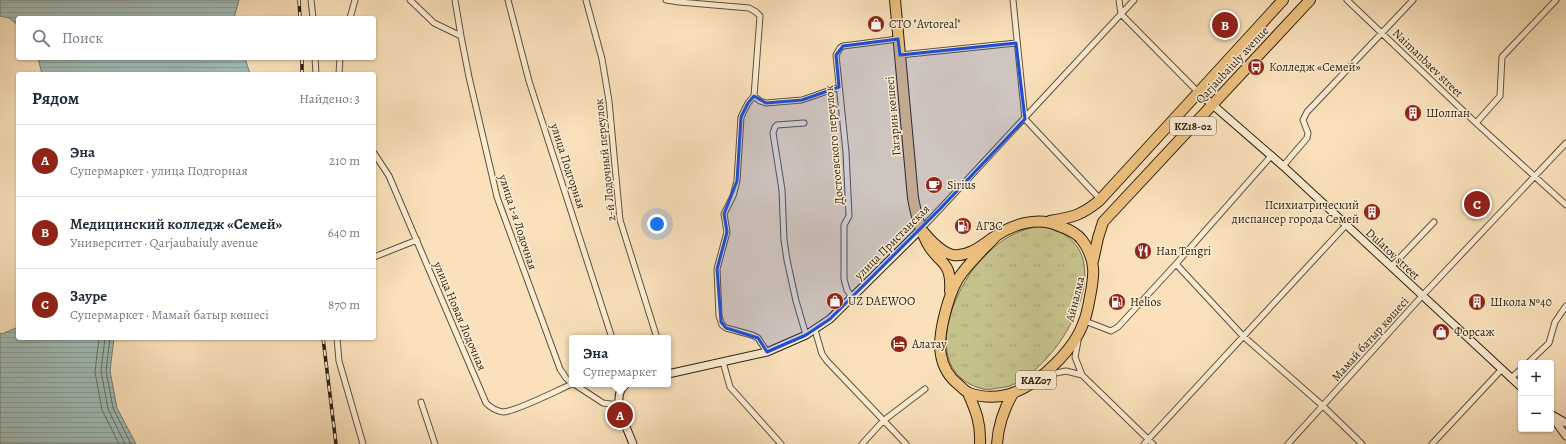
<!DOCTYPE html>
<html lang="ru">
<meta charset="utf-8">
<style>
body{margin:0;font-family:Alegreya,serif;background:#f2f2f3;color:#1f2937}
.controls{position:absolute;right:12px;bottom:12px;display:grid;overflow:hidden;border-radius:4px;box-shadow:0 1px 3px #0004}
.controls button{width:36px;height:36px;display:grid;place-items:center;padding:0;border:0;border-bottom:1px solid #e0e1e3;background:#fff;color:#1f2937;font:20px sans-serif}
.you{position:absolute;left:657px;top:224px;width:14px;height:14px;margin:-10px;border:3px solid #fff;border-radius:50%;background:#1a73e8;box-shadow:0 0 0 6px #1a73e833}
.badge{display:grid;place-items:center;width:26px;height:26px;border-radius:50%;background:#8f2418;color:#fff;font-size:13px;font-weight:700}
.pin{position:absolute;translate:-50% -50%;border:2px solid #fff;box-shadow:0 1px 4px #0006}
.popup{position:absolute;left:569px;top:335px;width:102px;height:52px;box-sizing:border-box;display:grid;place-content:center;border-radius:4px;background:#fff;filter:drop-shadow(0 1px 3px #0005);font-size:13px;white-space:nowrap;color:#747a83}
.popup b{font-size:15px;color:#1f2937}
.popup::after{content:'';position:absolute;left:50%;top:100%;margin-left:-8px;border:8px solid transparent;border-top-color:#fff}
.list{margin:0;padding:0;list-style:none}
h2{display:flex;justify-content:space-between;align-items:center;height:52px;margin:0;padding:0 16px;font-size:17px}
h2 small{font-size:13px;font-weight:400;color:#747a83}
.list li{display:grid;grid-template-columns:26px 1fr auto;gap:12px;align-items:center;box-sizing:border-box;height:72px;padding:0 16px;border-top:1px solid #e0e1e3}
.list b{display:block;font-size:15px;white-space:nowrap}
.list p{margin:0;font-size:13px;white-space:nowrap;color:#747a83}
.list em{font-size:13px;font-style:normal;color:#747a83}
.icon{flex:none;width:22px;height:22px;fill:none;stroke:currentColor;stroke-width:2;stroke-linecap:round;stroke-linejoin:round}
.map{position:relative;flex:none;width:1566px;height:444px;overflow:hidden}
.search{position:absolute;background:#fff;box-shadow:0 1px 3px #0004;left:16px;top:16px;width:360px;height:44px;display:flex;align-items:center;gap:10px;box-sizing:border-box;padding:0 14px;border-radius:4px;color:#747a83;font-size:15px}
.panel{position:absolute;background:#fff;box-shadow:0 1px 3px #0004;left:16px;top:72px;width:360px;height:268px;border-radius:4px}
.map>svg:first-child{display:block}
</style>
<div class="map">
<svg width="1566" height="444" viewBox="0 0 1566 444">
<defs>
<pattern id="grass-tufts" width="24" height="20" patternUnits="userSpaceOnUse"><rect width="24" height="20" fill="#c6c18b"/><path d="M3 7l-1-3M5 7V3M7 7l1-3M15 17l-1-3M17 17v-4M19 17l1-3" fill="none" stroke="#aaa577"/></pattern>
<pattern id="water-rules" width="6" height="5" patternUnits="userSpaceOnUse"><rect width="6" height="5" fill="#a0bcb7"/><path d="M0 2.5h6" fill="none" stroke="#8aa19c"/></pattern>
</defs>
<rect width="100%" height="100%" fill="#fae1bb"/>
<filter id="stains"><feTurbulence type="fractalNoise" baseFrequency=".005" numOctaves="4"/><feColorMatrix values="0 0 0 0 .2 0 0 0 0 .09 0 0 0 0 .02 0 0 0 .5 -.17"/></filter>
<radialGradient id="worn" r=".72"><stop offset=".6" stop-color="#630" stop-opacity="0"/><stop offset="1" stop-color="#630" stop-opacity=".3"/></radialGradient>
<path fill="url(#grass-tufts)" stroke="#78704c" d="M1040,226C1131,241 1064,365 1010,386C1006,387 1001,388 998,388C992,389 988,390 983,389C928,375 945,312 968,277C974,267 984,257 992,249C1006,236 1022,229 1040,226Z"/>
<path fill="url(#water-rules)" stroke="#717d73" d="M0,0H239L234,18H18V25L9,18L0,16Z
M38,58H245L250,74H42Z
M18,327V338H114L110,371L117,408L136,444H0V333L2,334Z"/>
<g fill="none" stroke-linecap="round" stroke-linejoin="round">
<path stroke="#666e62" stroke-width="1" d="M99,338L95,372L102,410L119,444
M105,338L101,371L108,409L125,444
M110,338L106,371L113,408L131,444"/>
<g stroke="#5f5039" stroke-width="7">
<path id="street" d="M311,0L313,18
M410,0L434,23L461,36L469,77L497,197L560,369L566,378L572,383
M455,0L461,36
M508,0L529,81L612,338
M586,0L602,59L609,101L620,220L657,338
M666,0L679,2
M679,0V2L749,8L756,12L760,16L754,96L748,103L741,117L737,181L733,196L724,214L727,232L717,269L719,316L722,325L726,328L752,335L758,338L767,352
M1013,0L1025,119L1100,199
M1119,0L1121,14L1198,92
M1347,0L1476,123L1566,205
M350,18L355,0
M900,55L1016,43
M315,58L316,74
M339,74L340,58
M754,96L760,101L766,103L802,100L839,87
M804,123L777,125L775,127L773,133L782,190L784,240L787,260L796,301L806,335
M1476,123L1500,96L1502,57L1556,0
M374,153L389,176L486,403C491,408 496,411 503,412C515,412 558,390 572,384
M1283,166L1307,138L1308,133L1303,120L1307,112L1413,0
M921,229L940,209L1134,0
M374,257L417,240
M1176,264L1243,336L1323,406L1362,444
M1391,267L1434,222
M852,297L847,290L844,279V225L849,216L846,152L836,55L840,48L843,46L898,39
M1085,321L1111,331L1118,327L1176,264L1272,155
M815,330L822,354L827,361L906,444
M337,338L339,361L363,444
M1078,341L1075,357L1082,375L1153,444
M723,362L730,387L781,444
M1528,363L1549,343L1555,322L1566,306
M1046,375L1066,371L1082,375
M1511,378L1521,369
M574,384L603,403L618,405
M421,402L435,444
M862,444L883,421L925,389
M1144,444L1346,225
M1288,444L1422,296L1566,143
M1432,444L1502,369"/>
</g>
<g stroke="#2b1f0e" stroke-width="9">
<path id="secondary" d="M1198,92L1283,166L1521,387
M668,374L767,352L806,335L830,319L921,229
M626,384C609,397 627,427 633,444
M1551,415L1566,436
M1552,415L1566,423"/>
</g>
<g stroke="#2b1f0e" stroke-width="12">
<path id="highway" d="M895,0L913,198C916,214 919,228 927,243C938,264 952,259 950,291
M1050,221C1073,217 1080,216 1099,201L1283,0
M921,229C929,239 940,252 953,255C969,257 982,245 994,237C1013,224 1038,216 1059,226C1068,229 1077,233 1082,240C1099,263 1093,281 1088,307C1087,311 1086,317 1084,321C1075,349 1040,383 1013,393C1000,398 982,398 969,393C965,391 962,388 959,385C950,378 943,367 941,355C937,336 948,296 958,279C968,263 983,250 996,236
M1093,261L1098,238L1103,222L1310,0
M968,393C976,411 981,423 980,444
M997,444C998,426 1004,409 1013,393"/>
</g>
<use href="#street" stroke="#fcecd3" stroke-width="5"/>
<use href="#secondary" stroke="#fcecd3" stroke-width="7"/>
<use href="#highway" stroke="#edc07e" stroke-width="10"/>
<g stroke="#2b1f0e" stroke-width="3.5">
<path id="rail" d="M299,0L300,18
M302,58V74
M323,338L336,444"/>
</g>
<use href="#rail" stroke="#fcecd3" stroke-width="2" stroke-dasharray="6" stroke-linecap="butt"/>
</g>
<path fill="#1d4ed8" fill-opacity="0.2" stroke="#1d4ed8" stroke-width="3" stroke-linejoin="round" d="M898,39L900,55L1016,43L1025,119L940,209L830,319L806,335L767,352L758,338L726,328L721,322L717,269L727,232L724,214L737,181L741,117L748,103L754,96L766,103L802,100L839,87L836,55L843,46Z"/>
<defs>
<g id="shop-disc" transform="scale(0.9)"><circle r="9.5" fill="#8f2418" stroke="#fcecd3"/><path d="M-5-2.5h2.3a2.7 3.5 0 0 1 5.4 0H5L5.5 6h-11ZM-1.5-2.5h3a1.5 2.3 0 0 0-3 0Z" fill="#fff"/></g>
<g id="bus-disc" transform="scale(0.9)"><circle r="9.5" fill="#8f2418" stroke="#fcecd3"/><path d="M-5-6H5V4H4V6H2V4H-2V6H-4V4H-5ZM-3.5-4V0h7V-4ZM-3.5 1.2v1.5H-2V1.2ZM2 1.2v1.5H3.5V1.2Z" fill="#fff"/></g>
<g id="building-disc" transform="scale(0.9)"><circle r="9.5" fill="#8f2418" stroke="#fcecd3"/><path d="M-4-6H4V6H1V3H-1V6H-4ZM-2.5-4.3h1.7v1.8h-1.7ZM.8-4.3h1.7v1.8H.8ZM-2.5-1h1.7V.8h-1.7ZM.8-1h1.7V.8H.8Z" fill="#fff"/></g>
<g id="cafe-disc" transform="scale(0.9)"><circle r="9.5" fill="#8f2418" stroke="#fcecd3"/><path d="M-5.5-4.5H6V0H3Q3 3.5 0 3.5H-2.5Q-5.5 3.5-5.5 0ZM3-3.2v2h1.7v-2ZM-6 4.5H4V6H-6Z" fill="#fff"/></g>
<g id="fuel-disc" transform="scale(0.9)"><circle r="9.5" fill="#8f2418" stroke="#fcecd3"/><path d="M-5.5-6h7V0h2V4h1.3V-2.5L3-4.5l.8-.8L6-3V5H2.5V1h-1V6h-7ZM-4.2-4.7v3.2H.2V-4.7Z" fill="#fff"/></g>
<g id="restaurant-disc" transform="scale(0.9)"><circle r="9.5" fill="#8f2418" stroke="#fcecd3"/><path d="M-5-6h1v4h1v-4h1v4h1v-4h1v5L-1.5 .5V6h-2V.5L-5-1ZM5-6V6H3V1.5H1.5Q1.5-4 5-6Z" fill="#fff"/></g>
<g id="hotel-disc" transform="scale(0.9)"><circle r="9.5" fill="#8f2418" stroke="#fcecd3"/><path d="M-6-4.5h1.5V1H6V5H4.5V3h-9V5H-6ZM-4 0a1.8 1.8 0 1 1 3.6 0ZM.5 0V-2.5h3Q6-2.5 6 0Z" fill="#fff"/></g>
</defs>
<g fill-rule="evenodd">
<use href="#shop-disc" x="876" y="24"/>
<use href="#bus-disc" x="1256" y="67"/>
<use href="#building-disc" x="1413" y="113"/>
<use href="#cafe-disc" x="934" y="185"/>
<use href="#building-disc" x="1372" y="212"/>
<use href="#fuel-disc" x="963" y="226"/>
<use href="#restaurant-disc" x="1143" y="251"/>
<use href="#shop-disc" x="835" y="301"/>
<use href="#fuel-disc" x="1117" y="302"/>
<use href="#building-disc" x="1477" y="302"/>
<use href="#shop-disc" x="1441" y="332"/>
<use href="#hotel-disc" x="899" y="344"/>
</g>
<g text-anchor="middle" stroke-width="3" stroke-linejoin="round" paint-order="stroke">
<g fill="#fcecd3" stroke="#6a5c49" stroke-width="1">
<rect x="1170" y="117" width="46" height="18" rx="3"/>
<rect x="1016" y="371" width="40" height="18" rx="3"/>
</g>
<g font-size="11" font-weight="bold" fill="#2b1f0e">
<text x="1193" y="130">KZ18-02</text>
<text x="1036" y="384">KAZ07</text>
</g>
<g font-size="12" fill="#2b1f0e" stroke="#fcecd3" text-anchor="start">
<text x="889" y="28">СТО "Avtoreal"</text>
<text x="1269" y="71">Колледж «Семей»</text>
<text x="1426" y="117">Шолпан</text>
<text x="947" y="189">Sirius</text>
<text x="1359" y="209" text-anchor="end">Психиатрический<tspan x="1359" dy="14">диспансер города Семей</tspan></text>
<text x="976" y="230">АГЗС</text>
<text x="1156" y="255">Han Tengri</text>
<text x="848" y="305">UZ DAEWOO</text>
<text x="1130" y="306">Helios</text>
<text x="1490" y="306">Школа №40</text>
<text x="1454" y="336">Форсаж</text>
<text x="912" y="348">Алатау</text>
</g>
<g font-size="12" fill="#2b1f0e" stroke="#fcecd3">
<text transform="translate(1428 63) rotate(44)" y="4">Naimanbaev street</text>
<text transform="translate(1232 65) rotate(-47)" y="4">Qarjaubaiuly avenue</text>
<text transform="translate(893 116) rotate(-95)" y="4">Гагарин көшесі</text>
<text transform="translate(834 145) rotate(-95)" y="4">Достоевского переулок</text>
<text transform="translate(605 160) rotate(-96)" y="4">2-й Лодочный переулок</text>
<text transform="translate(568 166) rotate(72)" y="4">улица Подгорная</text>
<text transform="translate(518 222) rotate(72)" y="4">улица 1-я Лодочная</text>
<text transform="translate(892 242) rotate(-45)" y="4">улица Пристанская</text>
<text transform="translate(1393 254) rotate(43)" y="4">Dulatov street</text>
<text transform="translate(1075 299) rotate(-76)" y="4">Айналма</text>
<text transform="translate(460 316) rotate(67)" y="4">улица Новая Лодочная</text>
<text transform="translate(1370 339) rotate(-48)" y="4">Мамай батыр көшесі</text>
</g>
</g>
<rect width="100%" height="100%" filter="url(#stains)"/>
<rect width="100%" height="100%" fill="url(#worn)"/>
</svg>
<div class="controls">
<button>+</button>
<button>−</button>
</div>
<div class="you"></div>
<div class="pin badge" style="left:620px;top:415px">A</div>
<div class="popup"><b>Эна</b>Супермаркет</div>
<div class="pin badge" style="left:1225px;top:25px">B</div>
<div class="pin badge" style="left:1477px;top:204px">C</div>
<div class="search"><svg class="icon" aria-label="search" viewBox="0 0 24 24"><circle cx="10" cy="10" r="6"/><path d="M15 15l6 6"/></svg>Поиск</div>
<section class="panel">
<h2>Рядом<small>Найдено: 3</small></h2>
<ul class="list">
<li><span class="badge">A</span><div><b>Эна</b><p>Супермаркет · улица Подгорная</p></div><em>210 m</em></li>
<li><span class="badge">B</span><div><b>Медицинский колледж «Семей»</b><p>Университет · Qarjaubaiuly avenue</p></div><em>640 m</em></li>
<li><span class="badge">C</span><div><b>Зауре</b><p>Супермаркет · Мамай батыр көшесі</p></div><em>870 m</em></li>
</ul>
</section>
</div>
